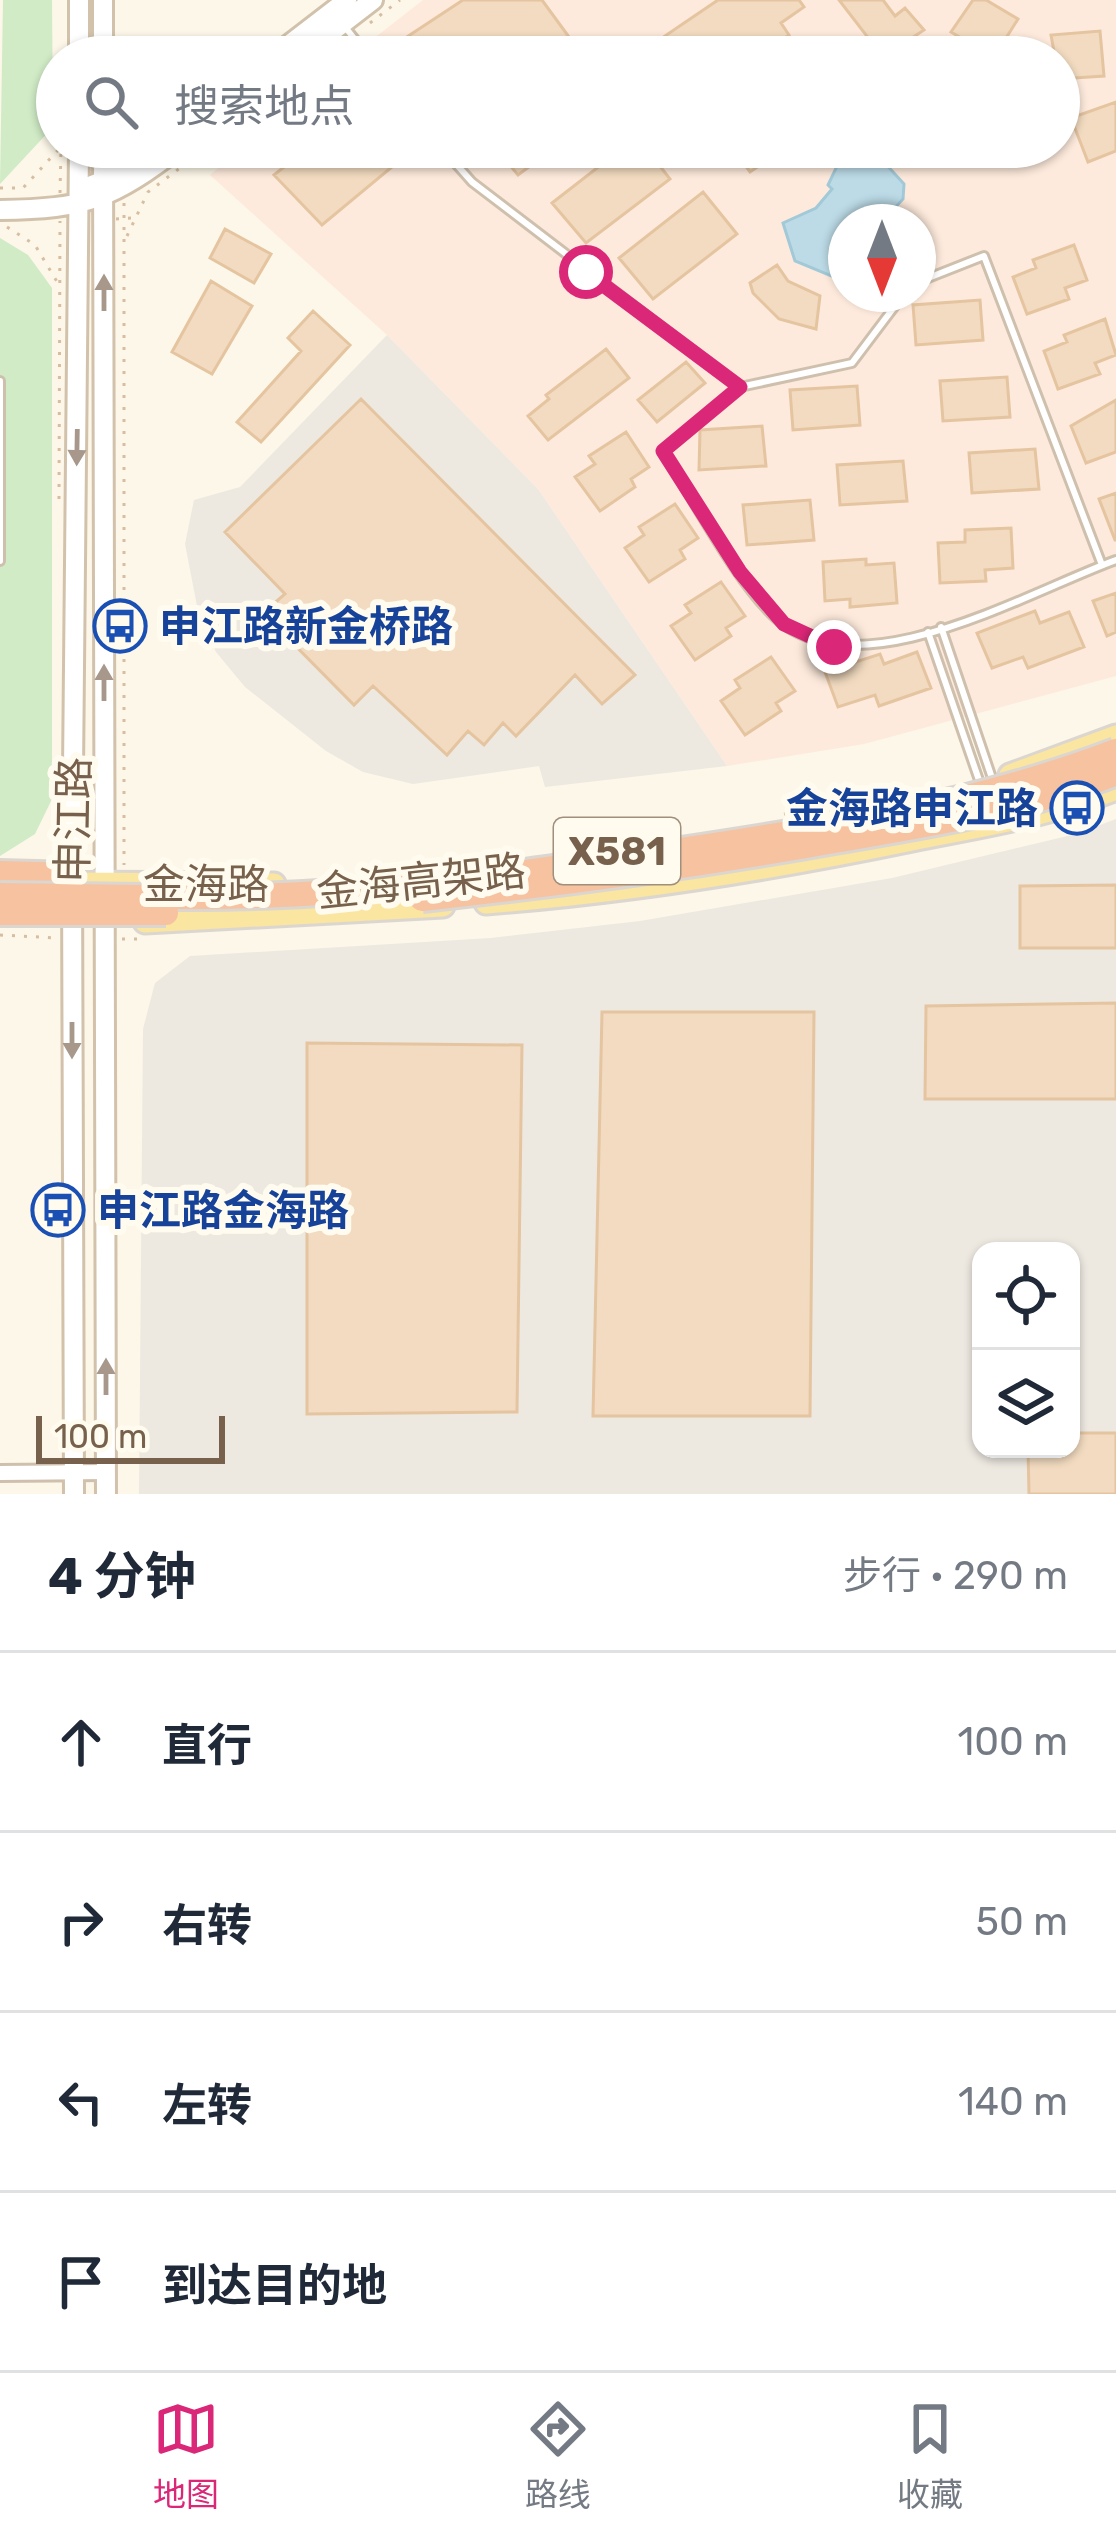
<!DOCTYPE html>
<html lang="zh">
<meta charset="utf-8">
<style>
body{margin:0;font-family:Rubik,"Noto Sans SC",sans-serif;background:#f2f2f3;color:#1f2937}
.controls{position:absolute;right:36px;bottom:36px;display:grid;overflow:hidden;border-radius:24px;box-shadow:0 3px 9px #0004}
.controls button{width:108px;height:108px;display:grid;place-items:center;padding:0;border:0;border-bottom:3px solid #e0e1e3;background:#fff;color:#1f2937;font:60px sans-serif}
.compass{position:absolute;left:828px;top:204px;width:108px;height:108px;border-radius:50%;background:#fff;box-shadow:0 3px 9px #0004;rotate:180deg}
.scale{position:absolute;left:36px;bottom:30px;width:189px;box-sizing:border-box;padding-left:12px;border:6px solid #77614c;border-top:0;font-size:33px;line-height:42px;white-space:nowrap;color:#77614c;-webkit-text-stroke:9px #fffbef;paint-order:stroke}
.stop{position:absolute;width:36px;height:36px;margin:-27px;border:9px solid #db2777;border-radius:50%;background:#fff}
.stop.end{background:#db2777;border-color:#fff;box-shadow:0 3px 12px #0008}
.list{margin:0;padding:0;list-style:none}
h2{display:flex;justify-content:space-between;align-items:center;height:156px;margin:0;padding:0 48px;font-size:51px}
h2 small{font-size:39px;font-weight:400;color:#747a83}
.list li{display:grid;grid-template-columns:78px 1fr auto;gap:36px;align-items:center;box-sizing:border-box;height:180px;padding:0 48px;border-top:3px solid #e0e1e3}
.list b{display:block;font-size:45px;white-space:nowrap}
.list em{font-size:39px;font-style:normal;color:#747a83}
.icon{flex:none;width:66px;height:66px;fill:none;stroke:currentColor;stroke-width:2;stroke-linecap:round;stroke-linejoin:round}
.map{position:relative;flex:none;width:1116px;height:1494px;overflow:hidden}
.search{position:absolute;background:#fff;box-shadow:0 3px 9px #0004;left:36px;right:36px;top:36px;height:132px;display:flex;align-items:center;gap:30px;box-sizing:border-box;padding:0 42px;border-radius:66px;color:#747a83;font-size:45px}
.sheet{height:876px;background:#fff}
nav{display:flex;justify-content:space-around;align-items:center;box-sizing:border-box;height:168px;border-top:3px solid #e0e1e3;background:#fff;font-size:33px;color:#747a83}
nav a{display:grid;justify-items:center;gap:6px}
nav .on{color:#db2777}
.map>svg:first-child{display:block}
</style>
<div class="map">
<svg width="1116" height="1494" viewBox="0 0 1116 1494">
<rect width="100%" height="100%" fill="#fcf7e8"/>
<path fill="#fdeadc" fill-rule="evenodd" d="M423,0H1116V676L864,744L727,766L538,489L387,335L210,175L243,147H1059V57H350ZM846,222H918V294H846Z"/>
<path fill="#ede9e1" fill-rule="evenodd" d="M387,335L538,489L727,766L545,787L539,766L413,784L363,772L326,751L245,687L216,652L198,611L185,544L194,500L240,487Z
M1116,819V1494H139L143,1029L155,983L190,956L491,938L640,921L892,878L1076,834ZM981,1251H1071V1449H981Z"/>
<path fill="#d0ebc6" d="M3,0H52L53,127L0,184Z
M0,238L28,255L52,288V799L35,834L0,856Z"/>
<path fill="#bcdbe7" stroke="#a2c9d8" stroke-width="3" d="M861,154L883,161L904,184L903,199L882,222H846V282L795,261L783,223L816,208L832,189L828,185L837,166Z"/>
<path fill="#f2dbc0" stroke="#e5c4a0" stroke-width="3" d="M463,0H542L569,37L542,57H402L393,46Z
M718,0H799L804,7L781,23L789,35L756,57H667L656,42Z
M839,0H883L895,16L905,8L924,30L883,57Z
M973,0H986L1018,19L994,57L951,32Z
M1100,31L1104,76L1059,79L1051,35Z
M1116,102V151L1088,162L1071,118Z
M309,147H416L322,225L274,175Z
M495,147H556L518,175Z
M624,147H645L670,179L586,243L552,203Z
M732,147H805L787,160L781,151L750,172Z
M703,192L737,234L653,299L619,258Z
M225,229L271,254L254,283L210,258Z
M1074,245L1087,280L1065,288L1069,299L1027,314L1013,277L1036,268L1033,260Z
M777,265L788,281L820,296L816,329L779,319L753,293L750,283Z
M211,281L252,306L212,374L172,352Z
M980,300L983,340L916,345L913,305Z
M313,311L350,345L261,442L237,422L301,351L288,338Z
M1105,319L1116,355L1095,363L1100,374L1058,389L1044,351L1067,342L1064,335Z
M606,349L629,378L548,440L528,416L549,399L546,395Z
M686,362L705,383L657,422L638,400Z
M1007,377L1010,417L943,421L940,381Z
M857,386L860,425L793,430L790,390Z
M361,399L635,675L602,704L575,675L516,736L503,723L484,745L468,731L447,755L373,686L354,705L263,613L285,594L225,532Z
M1116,400V452L1086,463L1071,426Z
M762,426L766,466L699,470L700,430Z
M626,432L649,467L631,479L635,487L600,511L575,477L595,464L589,456Z
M1035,449L1039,489L972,493L969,453Z
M903,461L907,501L840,505L837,465Z
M1116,493V540H1115L1099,499Z
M810,500L814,540L747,545L743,505Z
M675,504L698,538L680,550L685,559L649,582L625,548L644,535L639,527Z
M1011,528L1013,568L985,570L986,581L940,583L938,543L965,542V530Z
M866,559V565L894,563L897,603L850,607V599L825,601L823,562Z
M721,582L745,616L726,628L731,636L695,660L671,626L691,613L685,605Z
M1116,593V632L1107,636L1093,601Z
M1035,611L1040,623L1069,612L1084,647L1028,668L1023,657L992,668L977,633Z
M917,652L931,688L879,706L875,695L838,707L825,672L880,654L884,664Z
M771,657L795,691L776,703L781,711L745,735L721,701L740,688L735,680Z
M1116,885V948H1020V886Z
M1116,1003V1099H925L926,1006Z
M602,1012H814L810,1416H593Z
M307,1043L522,1045L517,1412L307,1414Z
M1071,1433H1116V1494H1029L1028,1449H1071Z"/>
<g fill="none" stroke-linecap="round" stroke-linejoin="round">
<g stroke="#cfc0ae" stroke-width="12">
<path id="lane" d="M345,27L369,57
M441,147L472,182L740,387
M918,282L984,256L1102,565
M904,294L852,363L740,387L663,451C692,497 742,594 784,625C869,686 1030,591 1116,560
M0,381V561
M941,627L993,781
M928,632L981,786"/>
</g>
<g stroke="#cfc0ae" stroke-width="20">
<path id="street" d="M0,1473L106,1472"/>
</g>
<g stroke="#d2c2ab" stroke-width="24">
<path id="secondary" d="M79,57V0
M103,57V0
M273,57L347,0
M299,57L373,0
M103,147L106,1494
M92,185L124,173L157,147
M0,210C87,209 112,199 180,147
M74,1494L72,875L79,147"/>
</g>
<g stroke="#dcd6d0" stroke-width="27">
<path id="primary" d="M1010,775L1116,736
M53,883L274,884
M486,903C629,892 772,869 912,840C981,826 1050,816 1116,789
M145,922L443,906"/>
</g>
<g stroke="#dcd6d0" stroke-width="30">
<path id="highway" d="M0,873L72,875"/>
</g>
<path stroke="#d7bea2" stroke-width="3" stroke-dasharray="3 9" stroke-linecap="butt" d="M370,23L400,0
M0,188H23L59,149
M60,193L61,147
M124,203V865
M116,219L133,218
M7,227L35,245L59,285
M127,236L148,192L208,147
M59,499L60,221
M784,814L852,802
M0,935L58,938
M122,939H142"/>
<use href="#lane" stroke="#fff" stroke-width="6"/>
<use href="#street" stroke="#fff" stroke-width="14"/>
<use href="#secondary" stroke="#fff" stroke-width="18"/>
<use href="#primary" stroke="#fae5a1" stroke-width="21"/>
<use href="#highway" stroke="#f6c29f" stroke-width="24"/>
<g stroke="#dcd6d0" stroke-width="30" stroke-linecap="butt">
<path id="highway-bridge" d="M0,895C106,896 213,900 319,893C440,886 561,867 681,850C828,828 977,804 1116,751
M422,899C562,884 701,865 840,840C934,824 1028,809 1116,773
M0,913H166"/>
</g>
<use href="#highway-bridge" stroke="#f6c29f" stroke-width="24"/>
</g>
<defs><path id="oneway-solid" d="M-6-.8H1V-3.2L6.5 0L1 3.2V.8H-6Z" transform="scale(3)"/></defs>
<g fill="#a7988b">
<use href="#oneway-solid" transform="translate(104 293) rotate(-90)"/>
<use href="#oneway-solid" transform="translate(77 447) rotate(91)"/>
<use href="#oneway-solid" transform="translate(104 683) rotate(-90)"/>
<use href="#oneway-solid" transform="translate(72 1040) rotate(90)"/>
<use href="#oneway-solid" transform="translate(106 1377) rotate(-90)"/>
</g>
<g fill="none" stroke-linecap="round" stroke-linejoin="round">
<path stroke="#db2777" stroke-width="15" d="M586,272L740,387L663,451L740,572L784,624L834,647"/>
</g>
<defs>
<g id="bus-ring" transform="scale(2.7)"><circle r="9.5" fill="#fffbef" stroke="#1a4fb4" stroke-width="1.5"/><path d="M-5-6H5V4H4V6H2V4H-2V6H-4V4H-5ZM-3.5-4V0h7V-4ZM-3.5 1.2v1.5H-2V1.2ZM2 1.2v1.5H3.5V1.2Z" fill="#1a4fb4"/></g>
</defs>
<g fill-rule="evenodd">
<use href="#bus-ring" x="120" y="626"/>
<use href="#bus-ring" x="1077" y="808"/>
<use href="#bus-ring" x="58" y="1210"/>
</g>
<g text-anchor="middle" stroke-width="12" stroke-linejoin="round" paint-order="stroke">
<rect fill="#fffbef" stroke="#a08f7d" stroke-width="3" x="554" y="818" width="126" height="66" rx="9"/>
<g font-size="39" font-weight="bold" fill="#77614c">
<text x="617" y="865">X581</text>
</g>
<g font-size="42" font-weight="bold" fill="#164399" stroke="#fffbef" text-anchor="start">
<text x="159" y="641">申江路新金桥路</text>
<text x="1038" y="823" text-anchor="end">金海路申江路</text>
<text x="97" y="1225">申江路金海路</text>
</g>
<g font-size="42" fill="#77614c" stroke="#fffbef">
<text transform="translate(73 820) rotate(-89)" y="15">申江路</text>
<text transform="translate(421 881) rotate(-6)" y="15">金海高架路</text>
<text x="206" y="899">金海路</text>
</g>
</g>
</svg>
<div class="controls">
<button><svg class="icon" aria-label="locate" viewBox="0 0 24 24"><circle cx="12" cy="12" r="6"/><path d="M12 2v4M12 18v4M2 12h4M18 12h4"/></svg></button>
<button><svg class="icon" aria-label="layers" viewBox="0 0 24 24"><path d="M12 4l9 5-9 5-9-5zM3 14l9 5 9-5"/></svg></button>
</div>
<svg class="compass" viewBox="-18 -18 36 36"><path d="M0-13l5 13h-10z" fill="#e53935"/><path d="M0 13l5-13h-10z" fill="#747a83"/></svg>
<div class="scale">100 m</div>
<div class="stop" style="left:586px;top:272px"></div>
<div class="stop end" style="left:834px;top:647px"></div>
<div class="search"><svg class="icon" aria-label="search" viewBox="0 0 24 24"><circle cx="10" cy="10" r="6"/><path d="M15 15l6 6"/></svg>搜索地点</div>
</div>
<section class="sheet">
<h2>4 分钟<small>步行 · 290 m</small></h2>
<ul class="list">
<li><svg class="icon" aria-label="ahead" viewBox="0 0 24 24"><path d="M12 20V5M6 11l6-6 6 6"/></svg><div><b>直行</b></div><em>100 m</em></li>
<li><svg class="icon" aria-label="right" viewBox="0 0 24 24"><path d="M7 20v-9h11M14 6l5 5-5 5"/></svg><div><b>右转</b></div><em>50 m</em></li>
<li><svg class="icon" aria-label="left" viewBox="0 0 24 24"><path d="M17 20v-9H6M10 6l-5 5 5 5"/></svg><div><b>左转</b></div><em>140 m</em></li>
<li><svg class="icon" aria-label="arrive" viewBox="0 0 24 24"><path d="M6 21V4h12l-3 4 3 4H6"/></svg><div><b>到达目的地</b></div></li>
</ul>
</section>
<nav>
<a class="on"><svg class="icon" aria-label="map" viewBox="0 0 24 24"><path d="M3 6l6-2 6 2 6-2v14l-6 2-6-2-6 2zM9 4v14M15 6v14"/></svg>地图</a>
<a><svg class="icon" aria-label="directions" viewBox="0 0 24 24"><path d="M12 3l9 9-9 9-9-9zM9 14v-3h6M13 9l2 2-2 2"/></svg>路线</a>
<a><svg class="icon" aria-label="saved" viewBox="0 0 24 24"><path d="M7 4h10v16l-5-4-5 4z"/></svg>收藏</a>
</nav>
